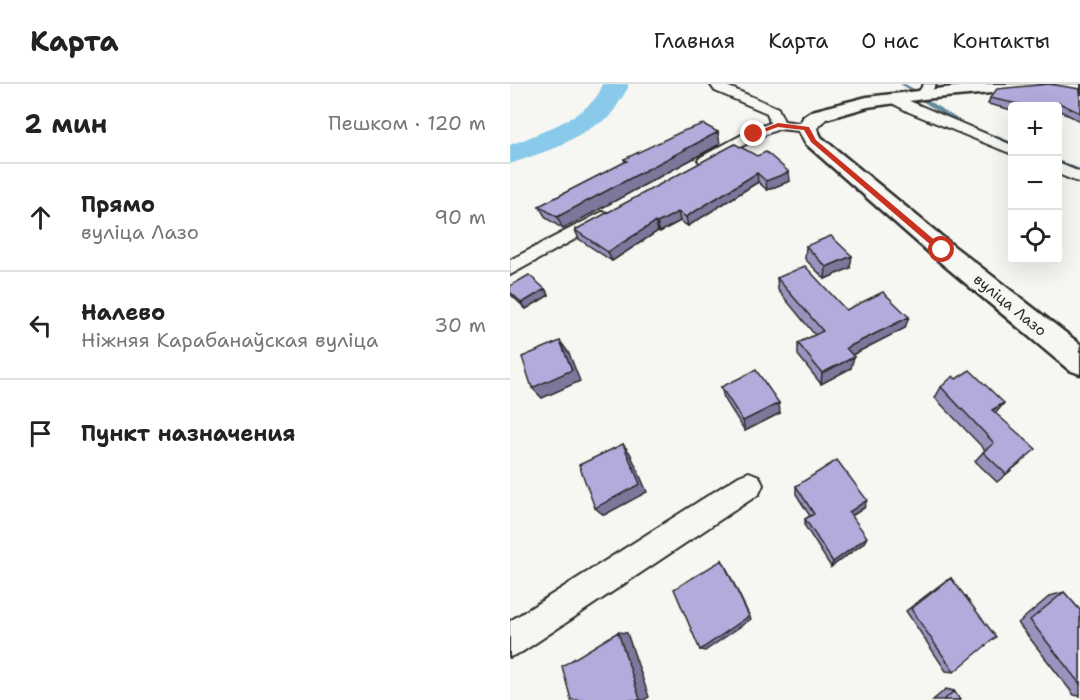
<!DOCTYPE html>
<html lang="ru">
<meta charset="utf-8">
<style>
body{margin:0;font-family:"Shantell Sans",sans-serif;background:#f6f6f6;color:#222}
.controls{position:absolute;right:18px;top:18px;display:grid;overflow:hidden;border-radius:6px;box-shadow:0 6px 24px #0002}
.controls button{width:54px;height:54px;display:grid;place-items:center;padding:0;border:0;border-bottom:2px solid #e0e0e0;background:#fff;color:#222;font:30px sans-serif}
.stop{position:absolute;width:18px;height:18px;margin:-14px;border:4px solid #c8321e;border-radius:50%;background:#fff}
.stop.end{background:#c8321e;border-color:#fff;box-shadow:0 2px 6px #0008}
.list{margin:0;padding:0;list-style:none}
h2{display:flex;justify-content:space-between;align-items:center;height:78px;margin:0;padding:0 24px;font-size:26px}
h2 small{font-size:20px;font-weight:400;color:#767676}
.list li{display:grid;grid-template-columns:39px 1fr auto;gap:18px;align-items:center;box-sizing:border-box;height:108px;padding:0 24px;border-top:2px solid #e0e0e0}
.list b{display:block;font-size:22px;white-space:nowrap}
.list p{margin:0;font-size:20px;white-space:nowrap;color:#767676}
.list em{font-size:20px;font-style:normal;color:#767676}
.icon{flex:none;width:33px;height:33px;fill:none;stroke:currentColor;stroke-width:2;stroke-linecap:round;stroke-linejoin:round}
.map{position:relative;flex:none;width:570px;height:616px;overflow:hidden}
header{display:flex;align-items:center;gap:36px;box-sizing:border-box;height:84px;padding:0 30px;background:#fff;border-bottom:2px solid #e0e0e0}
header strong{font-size:28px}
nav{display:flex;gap:33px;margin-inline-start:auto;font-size:21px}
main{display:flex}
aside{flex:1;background:#fff}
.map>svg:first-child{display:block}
</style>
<header>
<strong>Карта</strong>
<nav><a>Главная</a><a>Карта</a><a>О нас</a><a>Контакты</a></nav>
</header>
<main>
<aside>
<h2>2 мин<small>Пешком · 120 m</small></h2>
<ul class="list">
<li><svg class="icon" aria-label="ahead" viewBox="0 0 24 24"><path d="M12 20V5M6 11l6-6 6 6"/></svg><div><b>Прямо</b><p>вуліца Лазо</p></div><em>90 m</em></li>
<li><svg class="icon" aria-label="left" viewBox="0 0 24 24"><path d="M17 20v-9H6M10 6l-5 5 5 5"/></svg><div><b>Налево</b><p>Ніжняя Карабанаўская вуліца</p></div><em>30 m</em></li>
<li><svg class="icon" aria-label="arrive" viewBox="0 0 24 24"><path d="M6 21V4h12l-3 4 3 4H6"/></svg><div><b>Пункт назначения</b></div></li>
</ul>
</aside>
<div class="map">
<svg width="570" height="616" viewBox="0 0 570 616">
<rect width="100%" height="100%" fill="#f6f6f2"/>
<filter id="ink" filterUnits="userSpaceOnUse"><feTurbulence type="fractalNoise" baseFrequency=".0167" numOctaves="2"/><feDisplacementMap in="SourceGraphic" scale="12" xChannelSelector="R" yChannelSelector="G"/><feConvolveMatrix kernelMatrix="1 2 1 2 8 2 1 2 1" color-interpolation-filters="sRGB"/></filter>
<g filter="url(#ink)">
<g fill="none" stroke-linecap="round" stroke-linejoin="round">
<path fill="#638a9e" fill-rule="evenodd" d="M390,0H395L406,6L402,7Z
M412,15H416L452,38L502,58V61L448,40L412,17Z
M548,76L570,85V89L548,80Z"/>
<path fill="#89caea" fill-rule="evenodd" d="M92,0H118V4L100,33L48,63L0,80V61C24,52 89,28 92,0Z"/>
<g stroke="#2b2b2b" stroke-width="4">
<path id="minor" d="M200,0H212L268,24L274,37L297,40L304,44L297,48L269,45L249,53L201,79H191L188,76L191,73L239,47L260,39L257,29L205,7Z
M414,0H426L418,13L413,14L407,10Z
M383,10L502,61V70L399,28L378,17L376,14L378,11Z
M548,79L570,88V99L548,90Z
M92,128L98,129L101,133L98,137L0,191V176Z
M239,388L249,392L253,401L249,410L12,568L0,573V537L229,392Z"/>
</g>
<g stroke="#2b2b2b" stroke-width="5">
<path id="secondary" d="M469,0H570V9L536,4L413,15L358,23L316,35L307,44L311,53L441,160L570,260V290L559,286L423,172L296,60L287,44L294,32L302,27L357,13Z"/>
</g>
<use href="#minor" fill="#f6f6f2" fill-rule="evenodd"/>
<use href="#secondary" fill="#f6f6f2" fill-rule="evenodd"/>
</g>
<path fill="#9994be" stroke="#2b2b2b" stroke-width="1.5" d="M570,5V37L548,26V22H502V26L478,20L480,14Z
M210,60L53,145L36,134L29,122L115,78L114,75Z
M225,60L280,97L257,106L248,98L178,142L170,137L150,148L148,147L102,177L69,155L65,146Z
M296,162L340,184L315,195L295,175Z
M267,194L336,226L395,244L342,271L341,284L311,300L288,271V259L305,251L268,206Z
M0,202L35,205L39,211L16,225L0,210Z
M446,295L494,319L485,329L516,374L487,398L465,377L475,366L425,314L431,303Z
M211,303L270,329L235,347L214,314Z
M286,402L354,424L342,432L354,459L321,483L295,442V435L300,432L286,410Z
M441,494L444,588L436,587L396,527L434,498Z
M554,508L570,526V612L564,611L508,539L540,512Z
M436,605L444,607L450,616H423Z"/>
<path fill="#7d789b" stroke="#2b2b2b" stroke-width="1.5" d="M208,48L210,60L53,145L47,133Z
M279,88L280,97L257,106L256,97Z
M247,89L248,98L178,142L176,133Z
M168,128L170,137L150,148L147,139Z
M145,138L148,147L102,177L98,168Z
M342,172L340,184L315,195L316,183Z
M35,205L39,211L16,225L12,219Z
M399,233L395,244L334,275L336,264Z
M50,257L59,269L70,297L32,314L22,304Z
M344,273L341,284L311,300L312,289Z
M269,319L270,329L235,347L233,337Z
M494,319L486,329L474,336L482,326Z
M113,360L120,369L137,408L94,431L85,424Z
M357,416L354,424L337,435L339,428Z
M357,453L354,459L321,483L323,478Z
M212,476L215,481L241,535L195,567L190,566Z
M108,548L117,549L139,613L134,616H128Z"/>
<path fill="#b2acdd" stroke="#2b2b2b" stroke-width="1.5" d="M539,0L570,5V29L549,19L548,32V22H517L480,14L487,5Z
M193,40L208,48L47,133L29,122L117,77L114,75L173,47Z
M225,60L247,72L256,68L279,88L256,97L247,89L176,133L168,128L147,139L145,138L98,168L65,146Z
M321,152L342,172L316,183L296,162Z
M295,182L336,226L373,208L399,233L336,264L344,273L312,289L288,259L313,247L267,194Z
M19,191L35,205L12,219L0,208V202Z
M50,257L62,286L22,304L12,273Z
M246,286L269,319L233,337L211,303Z
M460,286L494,319L482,326L526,365L496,390L473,368L484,359L431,303L443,292L446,295Z
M113,360L130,400L85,424L69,381Z
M327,376L357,416L339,428L357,453L323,478L295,435L304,430L286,402Z
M212,476L239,532L190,566L164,505Z
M441,494L486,553L444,588L401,525Z
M554,508L570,526V600L520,536Z
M108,548L130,615L128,616H61L52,582Z
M444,607L450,616H434Z"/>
</g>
<path fill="#c8321e" d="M268,39L299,43L306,56L434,164V168H429L301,58L294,46L268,43L246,51L241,50Z"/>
<g text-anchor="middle" stroke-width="4.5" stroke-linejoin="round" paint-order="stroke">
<g font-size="15" fill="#2b2b2b" stroke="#f6f6f2">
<text transform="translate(500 221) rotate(39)" y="5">вуліца Лазо</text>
</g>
</g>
</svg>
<div class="controls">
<button>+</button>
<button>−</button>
<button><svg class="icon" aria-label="locate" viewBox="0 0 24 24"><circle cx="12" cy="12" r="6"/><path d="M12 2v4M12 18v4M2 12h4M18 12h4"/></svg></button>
</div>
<div class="stop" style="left:432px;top:166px"></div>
<div class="stop end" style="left:244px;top:50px"></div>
</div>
</main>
